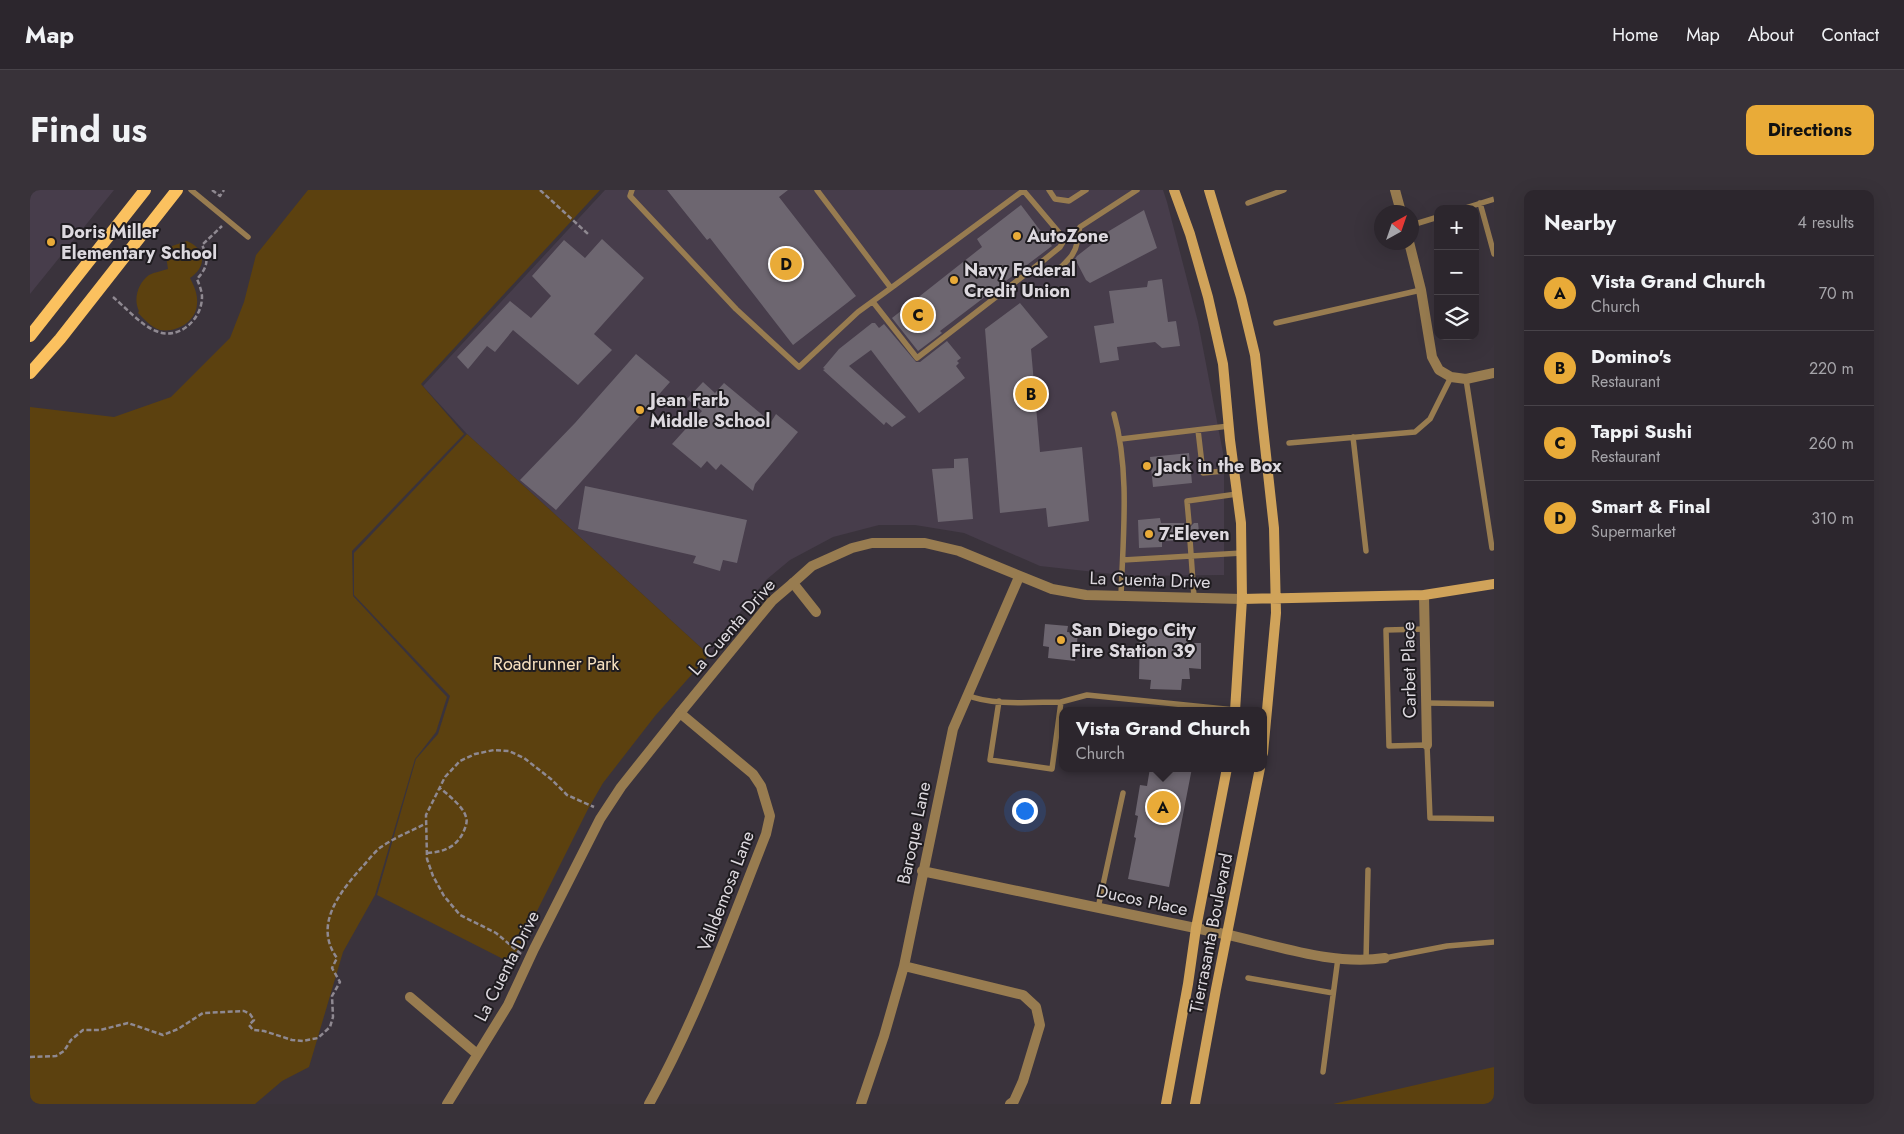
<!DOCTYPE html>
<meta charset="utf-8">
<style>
body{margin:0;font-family:Jost,sans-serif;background:#383239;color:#f1f3f6}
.controls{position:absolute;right:15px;top:15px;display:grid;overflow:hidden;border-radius:10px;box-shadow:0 5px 20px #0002}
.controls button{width:45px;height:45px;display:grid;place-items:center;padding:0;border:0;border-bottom:1px solid #484349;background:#2c262d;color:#f1f3f6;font:25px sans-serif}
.compass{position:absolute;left:1344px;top:15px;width:45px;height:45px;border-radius:50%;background:#2c262d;box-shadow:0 5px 20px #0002;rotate:40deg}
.you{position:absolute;left:994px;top:620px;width:18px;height:18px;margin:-12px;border:4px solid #fff;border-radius:50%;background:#1a73e8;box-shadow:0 0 0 8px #1a73e833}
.badge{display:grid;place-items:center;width:32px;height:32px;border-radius:50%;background:#e9ab38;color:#111;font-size:16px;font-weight:700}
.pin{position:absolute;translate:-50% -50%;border:2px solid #fff;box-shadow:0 1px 5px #0006}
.popup{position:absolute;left:1029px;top:517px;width:208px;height:65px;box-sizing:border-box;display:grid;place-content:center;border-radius:10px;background:#2c262d;filter:drop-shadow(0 1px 4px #0005);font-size:16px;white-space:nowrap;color:#a6a5aa}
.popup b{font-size:19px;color:#f1f3f6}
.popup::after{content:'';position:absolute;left:50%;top:100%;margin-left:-10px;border:10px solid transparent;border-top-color:#2c262d}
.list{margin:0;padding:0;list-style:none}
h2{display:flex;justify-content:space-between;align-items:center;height:65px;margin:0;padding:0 20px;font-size:21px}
h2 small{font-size:16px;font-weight:400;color:#a6a5aa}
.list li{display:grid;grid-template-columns:32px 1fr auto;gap:15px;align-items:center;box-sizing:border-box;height:75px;padding:0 20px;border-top:1px solid #484349}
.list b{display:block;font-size:19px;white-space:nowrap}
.list p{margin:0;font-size:16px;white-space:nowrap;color:#a6a5aa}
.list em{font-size:16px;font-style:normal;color:#a6a5aa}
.icon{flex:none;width:28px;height:28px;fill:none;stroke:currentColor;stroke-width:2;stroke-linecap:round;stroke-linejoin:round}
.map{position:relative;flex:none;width:1464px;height:914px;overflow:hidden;border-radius:10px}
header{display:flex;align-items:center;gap:30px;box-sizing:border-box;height:70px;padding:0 25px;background:#2c262d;border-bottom:1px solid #484349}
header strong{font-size:24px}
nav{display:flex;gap:28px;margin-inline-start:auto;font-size:18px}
.intro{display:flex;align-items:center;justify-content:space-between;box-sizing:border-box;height:120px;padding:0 30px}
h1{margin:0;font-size:35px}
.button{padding:12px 22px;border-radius:10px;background:#e9ab38;color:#111;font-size:18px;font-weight:700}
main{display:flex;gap:30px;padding:0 30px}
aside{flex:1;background:#2c262d;border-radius:10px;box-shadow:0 5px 20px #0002}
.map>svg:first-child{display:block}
</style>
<header>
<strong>Map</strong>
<nav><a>Home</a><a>Map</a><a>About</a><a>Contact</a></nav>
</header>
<div class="intro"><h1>Find us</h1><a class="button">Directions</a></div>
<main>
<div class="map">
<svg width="1464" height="914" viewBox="0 0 1464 914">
<rect width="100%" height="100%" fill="#3a333c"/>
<path fill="#473d4b" d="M0,0H84L0,104Z
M575,0H1133L1137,12L1168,132L1194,268V385L1101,386L1010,376L934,343L885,335H849L803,347L760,370L736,390L707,426L679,465L437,244L393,196Z"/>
<path fill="#5c410f" d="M278,0H570L391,194L434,244L322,361L323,406L417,507L406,542L385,569L345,705L313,762L279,877L252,891L225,914H0V217L84,227L141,207L200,148L214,112L226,65Z
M157,51C176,59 177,77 160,88C164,96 168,104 167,114C166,132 146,143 130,140C121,137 114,129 108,123L109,121C103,109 108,93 119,85C125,82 132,81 138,79L136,66L142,56Z
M437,244L679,465L625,526L573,593L558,619L481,773L347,705L386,569L408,544L420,506L324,405V363Z
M1464,877V914H1303Z"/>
<path fill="#6d6670" d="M637,0H758L749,7L826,106L763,155L680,48L677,50Z
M991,15L1022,56L910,141L912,143L888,161L862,128L952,57L947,49Z
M1114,20L1127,58L1060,93L1056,90L1045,69L1047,66L1079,41Z
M572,49L614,88L564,144L582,160L548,195L483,140L465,162L457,156L438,179L427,167L480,111L501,128L521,106L502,86L534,50L555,68Z
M1132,89L1138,132L1146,131L1150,156L1132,158L1125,152L1087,157L1089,170L1070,173L1064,136L1084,133L1079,101L1117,97L1118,91Z
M990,113L1018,147L1001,159L1010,262L1052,257L1059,331L1018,337L1016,318L970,323L955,139Z
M842,133H845L849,138L854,134L886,172H890L917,151L931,168L927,171L929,173L926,176L935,188L889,223L841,160L819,176L876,227L862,237L856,232L854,235L793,180L795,179L793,178L809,159Z
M606,164L640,192L526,320L490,290L545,233Z
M673,192L685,203L694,193L741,232L746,224L768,242L725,294L723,301L691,274L686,280L677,271L671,278L642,254L672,221L657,209Z
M1159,263L1162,293L1123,297L1120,267Z
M938,268L943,329L908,332L902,279L924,278V269Z
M555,296L717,330L707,373L693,370L690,381L663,373L666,366L548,339Z
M1130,328L1131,333H1154L1159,338L1164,333H1168L1170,350H1165L1162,346L1159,345L1155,350L1132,351V357L1109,358L1108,330Z
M1015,434L1038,436L1037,442L1048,443L1045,471L1018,468L1019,457L1013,456Z
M1110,439H1161L1160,453H1171V479L1159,478L1160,489H1152L1151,500L1120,499L1121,490L1109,489Z
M1120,578H1162L1139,697L1098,689L1106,648L1104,647L1108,626L1105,625L1110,595L1117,596Z"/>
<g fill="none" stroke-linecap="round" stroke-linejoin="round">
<path stroke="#8f8991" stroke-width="2.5" stroke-dasharray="5 2.5" stroke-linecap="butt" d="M182,0L190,6L194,0
M510,0L558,44
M83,107C95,117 112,136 126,141C148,151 172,130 172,107C172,101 169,94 167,89C178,77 179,69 172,55L192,36
M397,663C413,662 425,658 433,643C435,638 438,632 436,627C433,616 418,605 409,597
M491,764L466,743L430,725L414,706L403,686L397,669L396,625L415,587L430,571L445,564L464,560L479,561L494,568L521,589L537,605L564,617
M0,867L26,866L34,861L41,850L53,840H70L98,833L133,845L148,839L173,823L214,821L220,824L224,830L219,835L223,840L234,841L262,850L273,851L288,848L300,837L303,827L302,806L310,792L302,778L307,768C283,735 310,702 332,677C338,671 344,662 351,657C364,648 381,641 395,634"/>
<path stroke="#987c50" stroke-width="5.5" d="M161,0L218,47
M602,0L600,6L706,119L769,177L828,122L861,98L787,0
M1019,0L1025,9L1039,11L1056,0
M1218,13L1254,0
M1450,13L1464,64
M1432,19L1464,9
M1382,35L1408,27
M1031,77C1039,69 1045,64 1047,53C1049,47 1047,43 1050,37L1107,0
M861,98L994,0
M843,112L887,168L1014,70L1030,57L1033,52L1032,46L993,0
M1246,133L1391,100
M1436,189L1462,358
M1084,224C1100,282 1093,345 1091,406
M1168,240L1173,283L1204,280
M1323,247L1336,361
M1091,249L1199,236
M1259,253L1385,242L1400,229L1421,187
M1159,333L1157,311L1207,304
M1160,350L1164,407
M1093,370L1212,363
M1395,439L1356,440L1359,556L1397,555L1400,628L1464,629
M937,505C961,516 1004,512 1031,512L1022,579L960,570L969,511
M1031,512L1057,505L1205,520
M1396,513L1464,514
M1068,718L1093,603
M1355,768L1417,756L1464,752
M1336,771L1338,680
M1218,788L1303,803
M1293,882L1308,768"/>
<path stroke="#987c50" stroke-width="10" d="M1365,0L1371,22
M1379,52L1391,100L1402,167L1409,180L1421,187L1436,189L1464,183
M763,393L786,422
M1394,405L1397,555
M892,681C993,702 1093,723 1194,744C1246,755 1301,776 1355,768
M874,776L993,805L1006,817L1010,835L993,891L984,911L980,914
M380,807L447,864
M417,914L478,815L504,759L570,629L591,597L650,523L723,584L731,596L740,626L736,644C700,735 667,828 619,914
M831,914L854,846L874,776L923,539L989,387"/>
<path stroke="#987c50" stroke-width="10" d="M650,523L742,411L763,393L782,376L822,358L842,353H895L929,361L1022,399L1056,405L1212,409"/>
<path stroke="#d0a35a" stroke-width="10" d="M1144,0L1160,44L1178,107L1193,174L1200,250L1211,333L1212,409L1205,521
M1179,0L1211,107L1225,165L1244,338L1246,423L1233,563
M1212,409L1394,405L1464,394
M1136,914L1158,794L1166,738L1197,578
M1165,914L1186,799L1230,578"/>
<path stroke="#fbc15f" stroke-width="12" d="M0,146L115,0
M0,183L30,149L147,0"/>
</g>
<g fill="#e9ab38" stroke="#1f1c20" stroke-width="2">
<circle cx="987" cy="46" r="5"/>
<circle cx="21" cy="52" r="5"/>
<circle cx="924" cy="90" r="5"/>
<circle cx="610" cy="220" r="5"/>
<circle cx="1117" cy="276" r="5"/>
<circle cx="1119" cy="344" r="5"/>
<circle cx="1031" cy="450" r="5"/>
</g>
<g text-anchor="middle" stroke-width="4" stroke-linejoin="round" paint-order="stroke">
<g font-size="18" font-weight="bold" fill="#ddd9df" stroke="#1f1c20" text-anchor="start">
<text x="31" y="48">Doris Miller<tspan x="31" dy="21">Elementary School</tspan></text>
<text x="997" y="52">AutoZone</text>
<text x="934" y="86">Navy Federal<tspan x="934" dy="21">Credit Union</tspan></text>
<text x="620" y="216">Jean Farb<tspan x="620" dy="21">Middle School</tspan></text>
<text x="1127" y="282">Jack in the Box</text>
<text x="1129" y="350">7-Eleven</text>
<text x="1041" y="446">San Diego City<tspan x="1041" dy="21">Fire Station 39</tspan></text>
</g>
<g font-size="18" fill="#ddd9df" stroke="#1f1c20">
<text transform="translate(1120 390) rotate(2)" y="6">La Cuenta Drive</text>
<text transform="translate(702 437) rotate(-49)" y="6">La Cuenta Drive</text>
<text transform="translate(1379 480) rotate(-91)" y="6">Carbet Place</text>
<text transform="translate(884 643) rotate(-78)" y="6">Baroque Lane</text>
<text transform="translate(696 701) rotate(-69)" y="6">Valldemosa Lane</text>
<text transform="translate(1112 710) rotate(12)" y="6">Ducos Place</text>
<text transform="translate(1181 743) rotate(-79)" y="6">Tierrasanta Boulevard</text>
<text transform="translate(477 776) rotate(-63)" y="6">La Cuenta Drive</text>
</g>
<g font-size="18" fill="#f7e1c0" stroke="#1f1c20">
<text x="526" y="480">Roadrunner Park</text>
</g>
</g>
</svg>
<div class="controls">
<button>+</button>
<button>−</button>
<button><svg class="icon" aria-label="layers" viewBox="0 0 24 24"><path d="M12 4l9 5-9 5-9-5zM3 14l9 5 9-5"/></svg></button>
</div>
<svg class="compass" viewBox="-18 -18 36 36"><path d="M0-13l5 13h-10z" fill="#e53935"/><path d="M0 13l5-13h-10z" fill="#a6a5aa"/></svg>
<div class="you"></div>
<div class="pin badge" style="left:1133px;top:617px">A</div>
<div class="popup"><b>Vista Grand Church</b>Church</div>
<div class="pin badge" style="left:1001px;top:204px">B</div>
<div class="pin badge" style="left:888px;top:125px">C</div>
<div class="pin badge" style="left:756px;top:74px">D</div>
</div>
<aside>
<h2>Nearby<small>4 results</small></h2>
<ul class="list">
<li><span class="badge">A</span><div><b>Vista Grand Church</b><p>Church</p></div><em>70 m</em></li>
<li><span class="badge">B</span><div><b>Domino's</b><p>Restaurant</p></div><em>220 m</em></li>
<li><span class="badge">C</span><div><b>Tappi Sushi</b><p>Restaurant</p></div><em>260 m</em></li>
<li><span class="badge">D</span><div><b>Smart &amp; Final</b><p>Supermarket</p></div><em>310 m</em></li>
</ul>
</aside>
</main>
